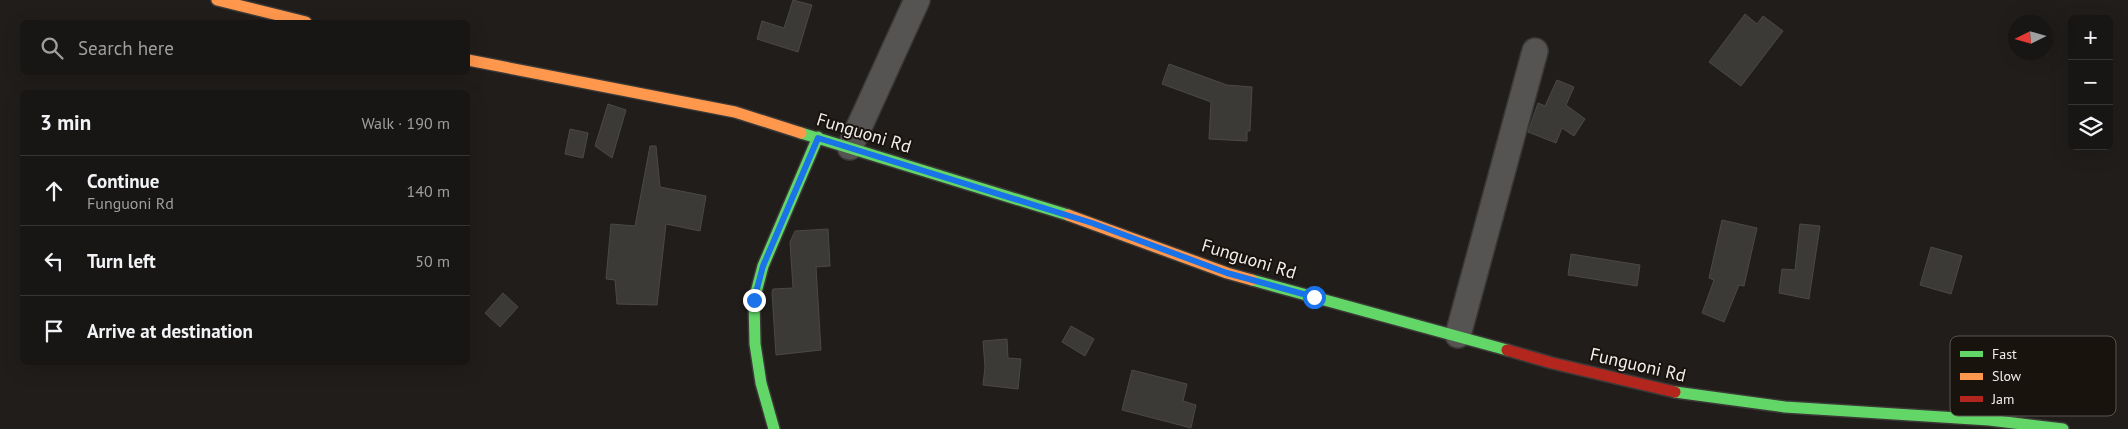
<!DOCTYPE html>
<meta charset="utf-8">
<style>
body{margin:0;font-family:"PT Sans",sans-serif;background:#252322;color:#f1f3f6}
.controls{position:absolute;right:15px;top:15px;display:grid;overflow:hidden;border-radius:8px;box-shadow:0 5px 20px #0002}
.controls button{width:45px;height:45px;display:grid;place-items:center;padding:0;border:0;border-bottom:1px solid #363534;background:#181614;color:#f1f3f6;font:25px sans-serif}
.compass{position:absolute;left:2008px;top:15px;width:45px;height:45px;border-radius:50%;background:#181614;box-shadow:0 5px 20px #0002;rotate:265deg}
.stop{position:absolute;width:15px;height:15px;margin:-11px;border:4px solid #1a73e8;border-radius:50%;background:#fff}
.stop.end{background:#1a73e8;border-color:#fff;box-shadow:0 1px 5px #0008}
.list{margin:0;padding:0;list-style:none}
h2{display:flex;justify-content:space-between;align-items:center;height:65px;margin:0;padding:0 20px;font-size:21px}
h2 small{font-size:16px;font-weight:400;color:#9f9fa0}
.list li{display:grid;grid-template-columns:32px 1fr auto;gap:15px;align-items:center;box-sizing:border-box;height:70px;padding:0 20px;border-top:1px solid #363534}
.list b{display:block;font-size:19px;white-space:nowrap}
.list p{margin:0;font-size:16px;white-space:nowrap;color:#9f9fa0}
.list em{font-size:16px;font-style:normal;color:#9f9fa0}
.icon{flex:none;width:28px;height:28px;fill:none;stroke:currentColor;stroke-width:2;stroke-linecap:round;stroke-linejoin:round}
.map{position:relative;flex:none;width:2128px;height:429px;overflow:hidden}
.search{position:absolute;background:#181614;box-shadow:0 5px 20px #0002;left:20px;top:20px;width:450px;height:55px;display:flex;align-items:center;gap:12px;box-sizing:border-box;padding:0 18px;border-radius:8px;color:#9f9fa0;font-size:19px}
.panel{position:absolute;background:#181614;box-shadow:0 5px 20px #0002;left:20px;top:90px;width:450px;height:275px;border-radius:8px}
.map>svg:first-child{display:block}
</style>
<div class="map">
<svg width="2128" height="429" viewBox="0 0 2128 429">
<rect width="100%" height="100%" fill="#201d1a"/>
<path fill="#3c3a37" stroke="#4b4946" d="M793,0L812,5L798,52L757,39L762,21L784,28Z
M1745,14L1757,24L1763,16L1783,31L1741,86L1709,62Z
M1169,64L1227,85L1252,87L1250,131H1247V141L1209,139L1211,102L1162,84Z
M1557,80L1574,87L1566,105L1585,119L1574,136L1562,128L1556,143L1528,132L1538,103L1545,106Z
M608,104L626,110L612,158L595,146Z
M570,129L588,133L583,158L565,154Z
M650,146H656L660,187L706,196L700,231L666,224L657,305L617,304L615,280L606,279L611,224L635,226Z
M1722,220L1757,228L1744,286L1739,285L1724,322L1702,313L1714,280L1709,278Z
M1800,224L1820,226L1809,299L1779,293L1782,269L1795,270Z
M828,229L830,266L816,267L821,350L776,355L772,293L773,289L793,288L790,242L795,231Z
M1931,247L1962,256L1951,294L1920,285Z
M1571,254L1640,265L1637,286L1568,275Z
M503,293L518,307L500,327L485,313Z
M1071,326L1094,339L1085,356L1062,342Z
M1007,339L1008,358L1021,359L1018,389L983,385L985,367L983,341Z
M1132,370L1187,384L1183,401L1196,405L1191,428L1122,410Z"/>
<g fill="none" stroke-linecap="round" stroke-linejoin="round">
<g stroke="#3b3937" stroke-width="28">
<path id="street" d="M850,147L917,0
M1458,335L1535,51"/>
</g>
<g stroke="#3b3937" stroke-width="14">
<path id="fast" d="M801,133L1068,215
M1252,280L1507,350
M1675,392L1785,407L1989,420L2063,429
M774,429L761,383L755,344L754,300L763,266L818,137"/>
</g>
<g stroke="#3b3937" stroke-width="14">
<path id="slow" d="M217,0L306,22
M468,60L735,112L801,133
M1068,215L1227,273L1252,280"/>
</g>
<g stroke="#3b3937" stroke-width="14">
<path id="jam" d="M1507,350L1552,363L1675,392"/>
</g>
<use href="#street" stroke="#565452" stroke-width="25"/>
<use href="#fast" stroke="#63d668" stroke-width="11"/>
<use href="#slow" stroke="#ff974d" stroke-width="11"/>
<use href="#jam" stroke="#b3261e" stroke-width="11"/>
</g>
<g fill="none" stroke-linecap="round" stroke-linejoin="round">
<path stroke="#1a73e8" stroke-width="6" d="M754,300L763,266L818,138L1092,223L1227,273L1314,297"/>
</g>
<g text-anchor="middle" stroke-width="4" stroke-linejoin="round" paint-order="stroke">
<g font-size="18" fill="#f3eeea" stroke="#19130e">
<text transform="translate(864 133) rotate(17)" y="6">Funguoni Rd</text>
<text transform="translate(1249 259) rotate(17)" y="6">Funguoni Rd</text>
<text transform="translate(1638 365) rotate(13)" y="6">Funguoni Rd</text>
</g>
</g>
<rect x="1950" y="336" width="166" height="80" rx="8" fill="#19130e" stroke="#5a5550" stroke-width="1"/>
<rect x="1960" y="351" width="23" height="6" fill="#63d668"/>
<rect x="1960" y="373" width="23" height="7" fill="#ff974d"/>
<rect x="1960" y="396" width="23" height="6" fill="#b3261e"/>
<g font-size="14" fill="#f3eeea">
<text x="1992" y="359">Fast</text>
<text x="1992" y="381">Slow</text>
<text x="1992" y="404">Jam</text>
</g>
</svg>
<div class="controls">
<button>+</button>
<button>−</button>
<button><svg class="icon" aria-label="layers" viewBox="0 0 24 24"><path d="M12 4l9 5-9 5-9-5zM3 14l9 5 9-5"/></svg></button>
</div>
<svg class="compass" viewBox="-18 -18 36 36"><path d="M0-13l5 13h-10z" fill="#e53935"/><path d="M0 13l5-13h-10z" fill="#9f9fa0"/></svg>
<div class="stop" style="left:1314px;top:297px"></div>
<div class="stop end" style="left:754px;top:300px"></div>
<div class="search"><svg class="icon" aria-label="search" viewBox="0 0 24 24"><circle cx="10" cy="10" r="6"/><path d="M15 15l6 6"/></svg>Search here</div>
<section class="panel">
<h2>3 min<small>Walk · 190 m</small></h2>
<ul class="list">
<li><svg class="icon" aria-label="ahead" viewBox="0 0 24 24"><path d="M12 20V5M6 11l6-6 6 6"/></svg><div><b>Continue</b><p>Funguoni Rd</p></div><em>140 m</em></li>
<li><svg class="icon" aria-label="left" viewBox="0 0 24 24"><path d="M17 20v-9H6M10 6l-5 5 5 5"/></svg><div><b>Turn left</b></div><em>50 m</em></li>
<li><svg class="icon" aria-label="arrive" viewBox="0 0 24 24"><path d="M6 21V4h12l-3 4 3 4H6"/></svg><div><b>Arrive at destination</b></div></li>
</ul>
</section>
</div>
